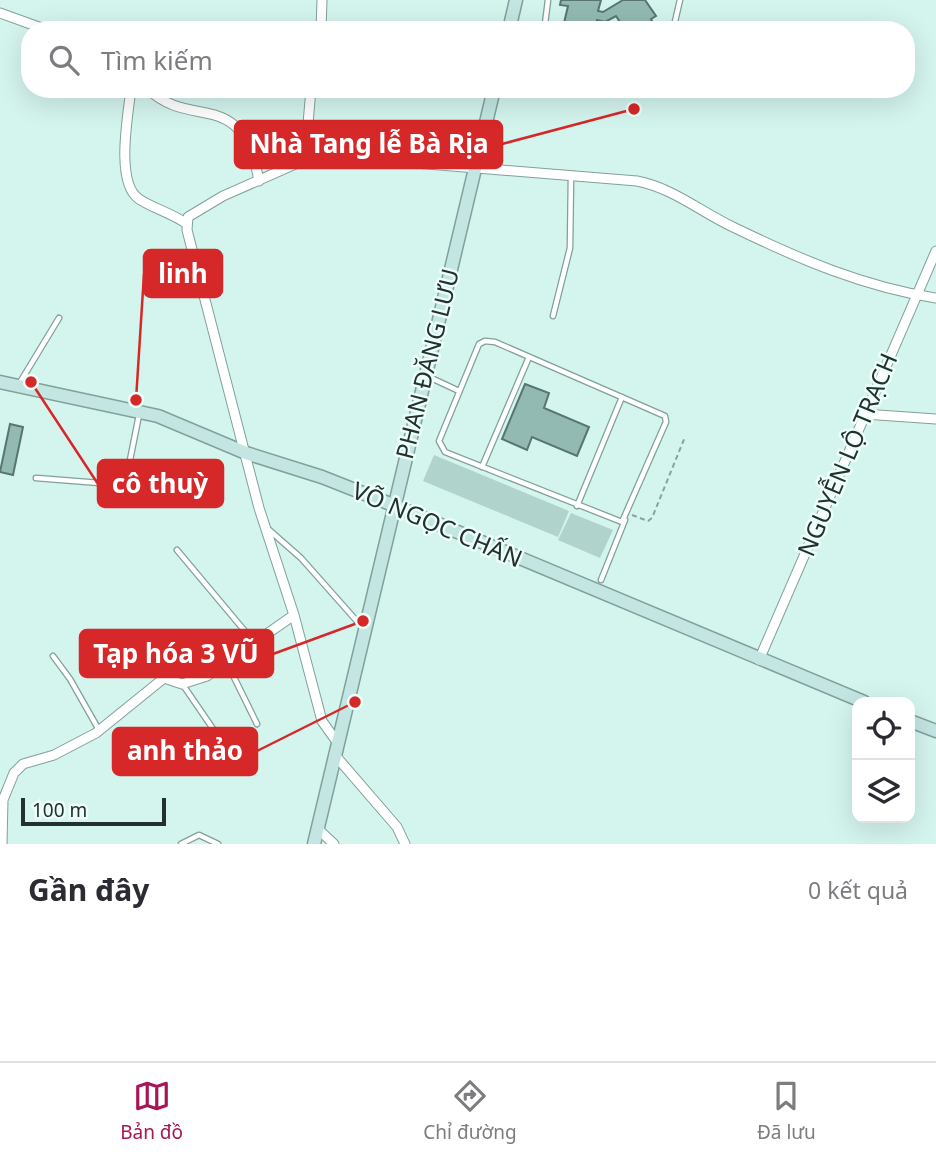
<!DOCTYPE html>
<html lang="vi">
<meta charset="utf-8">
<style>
body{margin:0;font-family:"Noto Sans",sans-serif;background:#f7f7f7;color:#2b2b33}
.controls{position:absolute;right:21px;bottom:21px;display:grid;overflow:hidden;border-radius:14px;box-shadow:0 7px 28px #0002}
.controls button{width:63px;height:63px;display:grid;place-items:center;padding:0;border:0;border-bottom:2px solid #e1e1e2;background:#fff;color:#2b2b33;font:35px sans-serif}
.scale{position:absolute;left:21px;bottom:18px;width:145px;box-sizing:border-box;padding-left:7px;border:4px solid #24302e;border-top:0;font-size:19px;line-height:24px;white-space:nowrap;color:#24302e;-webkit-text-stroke:5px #ebfefa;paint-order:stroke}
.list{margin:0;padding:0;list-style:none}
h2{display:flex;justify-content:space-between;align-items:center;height:91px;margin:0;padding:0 28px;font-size:30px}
h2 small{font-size:23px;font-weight:400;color:#7c7c81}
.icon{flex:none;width:38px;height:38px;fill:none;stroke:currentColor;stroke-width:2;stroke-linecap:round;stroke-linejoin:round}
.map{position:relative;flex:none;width:936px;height:844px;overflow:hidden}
.search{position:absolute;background:#fff;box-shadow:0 7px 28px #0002;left:21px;right:21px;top:21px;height:77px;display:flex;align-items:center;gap:18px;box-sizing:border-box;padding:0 24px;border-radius:28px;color:#7c7c81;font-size:26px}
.sheet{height:217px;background:#fff}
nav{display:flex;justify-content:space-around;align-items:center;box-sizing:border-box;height:98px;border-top:2px solid #e1e1e2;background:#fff;font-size:19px;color:#7c7c81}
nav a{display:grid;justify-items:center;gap:4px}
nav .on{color:#a61554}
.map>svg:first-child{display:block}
</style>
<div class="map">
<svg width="936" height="844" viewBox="0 0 936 844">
<rect width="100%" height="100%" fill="#d4f4ee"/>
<path fill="#b0d3cc" d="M434,455L569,511L558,537L423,481Z
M571,513L613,530L600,558L558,540Z"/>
<path fill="#92bab2" stroke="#587570" stroke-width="2" d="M561,0H601L598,11L603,12L623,0H645L656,16L651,19L656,28L625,30L616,16L605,22L597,20L594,30L564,23L568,6L560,5Z
M551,89H590L589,95L584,96Z
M525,384L549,393L544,408L589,427L577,456L532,437L527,450L502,439Z
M10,424L23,427L13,475L0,472Z"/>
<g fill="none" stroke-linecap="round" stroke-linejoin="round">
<g stroke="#82a09a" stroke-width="7">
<path id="lane" d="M548,0L545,24L553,30
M673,30L680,0
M553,316L570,248L571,176
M485,341L495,342L665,416L666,422L622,522L445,452L439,441L479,344Z
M429,377L459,391
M19,384L59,318
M482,467L529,357
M36,478L125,485L139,415
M577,506L622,397
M268,529L301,558L363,628
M177,550L254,642
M601,580L625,520
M53,656L70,679L99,730
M227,663L257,724
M183,685L233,758
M181,844L199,835L218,844"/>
</g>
<g stroke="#82a09a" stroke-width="11">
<path id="street" d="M0,13L47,30
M321,30L322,0
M131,89C128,115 115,183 139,199C154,209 172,213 187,224
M148,89C193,132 241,84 259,181
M311,89L307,135L324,156
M864,414L936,419
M759,660L936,251
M337,742L322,721L294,615L259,508L187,230L188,217L223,196L316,155L637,181C673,188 701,212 733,227C799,259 864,287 936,298
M334,754L397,827L405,844
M318,829L334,844
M2,844L3,800L14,773L23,764L54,755L96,733L164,678L182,684L207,676L294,615"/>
</g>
<g stroke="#82a09a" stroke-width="15">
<path id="secondary" d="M509,30L516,0
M0,382L158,416L246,453L322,477L393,505L864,702
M910,721L936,731
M314,844L494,89"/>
</g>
<path stroke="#8aa29e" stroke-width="2" stroke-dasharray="5 3.5" stroke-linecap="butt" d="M632,515L648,521L652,518L685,437"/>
<use href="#lane" stroke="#fff" stroke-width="4.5"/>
<use href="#street" stroke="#fff" stroke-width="9"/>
<use href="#secondary" stroke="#c3e6e2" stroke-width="12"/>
</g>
<g text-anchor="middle" stroke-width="5" stroke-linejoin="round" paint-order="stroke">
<g font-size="24" fill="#24302e" stroke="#ebfefa">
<text transform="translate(428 364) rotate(-76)" y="8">PHAN ĐĂNG LƯU</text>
<text transform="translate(848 455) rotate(-67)" y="8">NGUYỄN LỘ TRẠCH</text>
<text transform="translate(437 525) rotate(23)" y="8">VÕ NGỌC CHẤN</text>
</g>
</g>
<path fill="none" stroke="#d62828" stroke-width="2.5" d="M634 109L502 144M136 400L144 274M31 382L98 484M363 621L273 654M355 702L257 751"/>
<g fill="#d62828" stroke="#ebfefa" stroke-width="2.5">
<circle cx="634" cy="109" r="7"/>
<circle cx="136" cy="400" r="7"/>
<circle cx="31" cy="382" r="7"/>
<circle cx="363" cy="621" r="7"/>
<circle cx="355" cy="702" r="7"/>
</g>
<g fill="#d62828" stroke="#d62828" stroke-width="2.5">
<rect x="235" y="121" width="267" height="47" rx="7"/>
<rect x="144" y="250" width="78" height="47" rx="7"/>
<rect x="98" y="460" width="125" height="47" rx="7"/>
<rect x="80" y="630" width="193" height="47" rx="7"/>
<rect x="113" y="728" width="144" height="47" rx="7"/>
</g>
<g font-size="26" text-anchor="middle" font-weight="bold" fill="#fff">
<text x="369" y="153">Nhà Tang lễ Bà Rịa</text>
<text x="183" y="283">linh</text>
<text x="160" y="493">cô thuỳ</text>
<text x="176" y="663">Tạp hóa 3 VŨ</text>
<text x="185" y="760">anh thảo</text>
</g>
</svg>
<div class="controls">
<button><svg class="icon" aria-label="locate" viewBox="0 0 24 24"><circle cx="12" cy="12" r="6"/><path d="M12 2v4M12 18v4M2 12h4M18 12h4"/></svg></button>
<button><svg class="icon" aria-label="layers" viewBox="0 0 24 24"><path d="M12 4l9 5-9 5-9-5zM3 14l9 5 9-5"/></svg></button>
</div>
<div class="scale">100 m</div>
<div class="search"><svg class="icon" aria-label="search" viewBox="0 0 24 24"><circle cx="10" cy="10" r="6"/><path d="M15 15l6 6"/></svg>Tìm kiếm</div>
</div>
<section class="sheet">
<h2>Gần đây<small>0 kết quả</small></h2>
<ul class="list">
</ul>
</section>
<nav>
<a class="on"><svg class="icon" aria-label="map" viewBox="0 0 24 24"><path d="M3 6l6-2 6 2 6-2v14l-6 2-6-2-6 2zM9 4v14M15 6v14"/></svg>Bản đồ</a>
<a><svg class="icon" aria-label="directions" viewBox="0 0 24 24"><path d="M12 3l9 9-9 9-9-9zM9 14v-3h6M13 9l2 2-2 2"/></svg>Chỉ đường</a>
<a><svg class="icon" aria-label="saved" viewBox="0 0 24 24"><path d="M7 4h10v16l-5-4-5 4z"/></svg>Đã lưu</a>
</nav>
